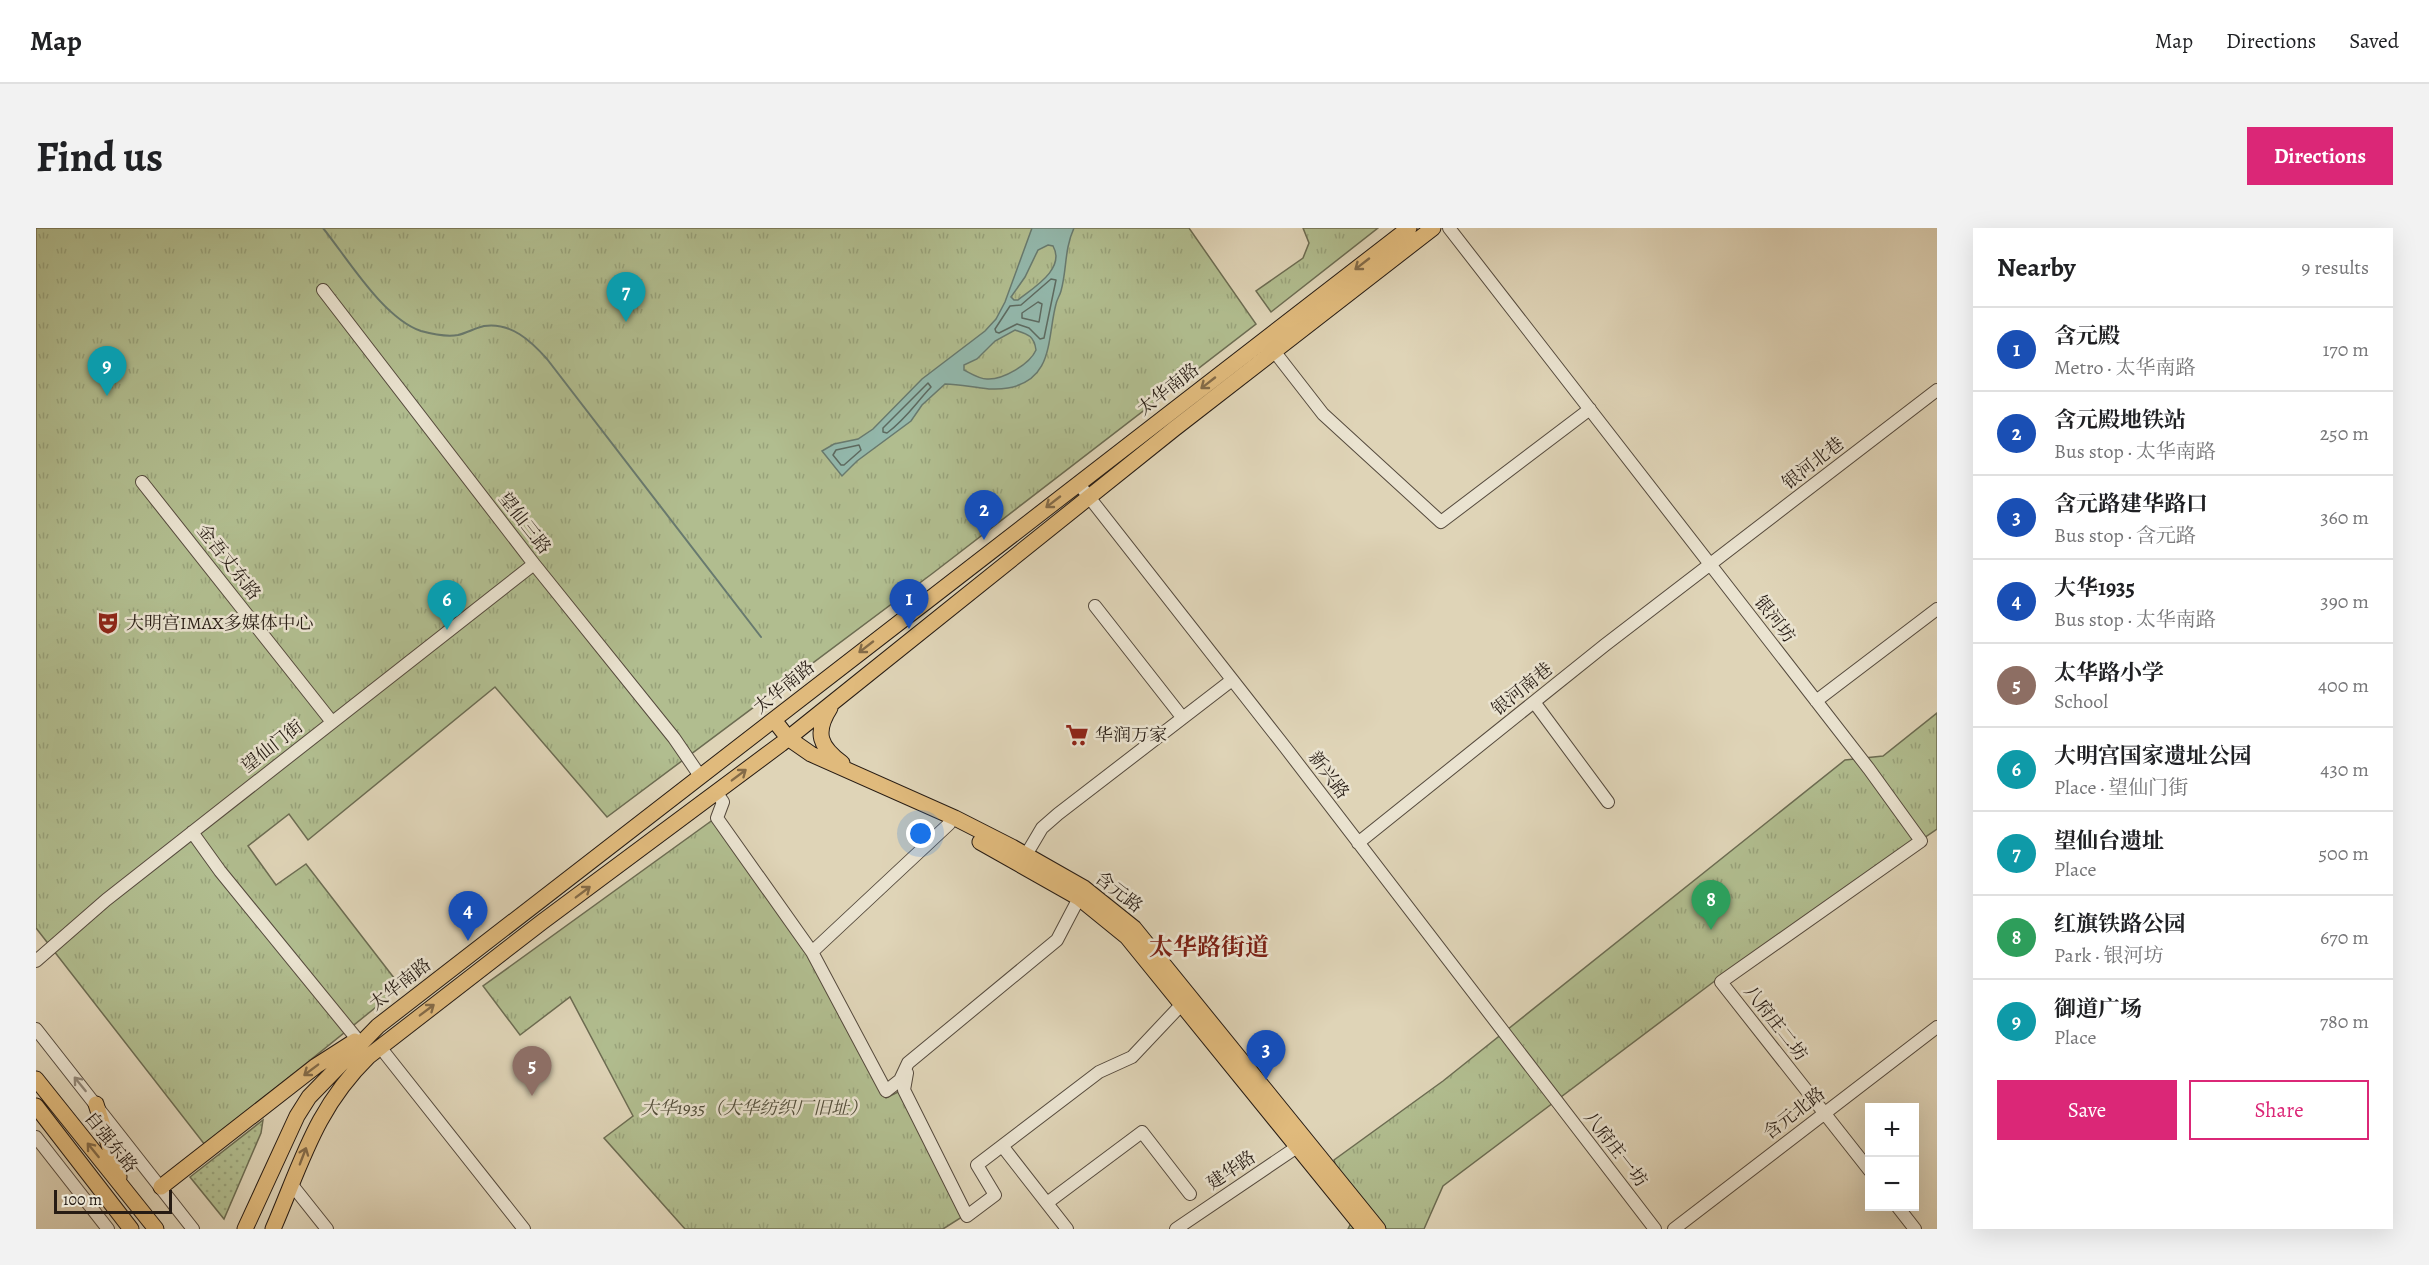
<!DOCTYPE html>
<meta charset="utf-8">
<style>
body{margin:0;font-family:Alegreya,"Noto Serif SC",serif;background:#f2f2f2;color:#202124}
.controls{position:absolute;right:18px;bottom:18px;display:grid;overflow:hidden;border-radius:0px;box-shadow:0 6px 24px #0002}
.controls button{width:54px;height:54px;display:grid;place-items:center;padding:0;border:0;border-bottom:2px solid #e0e0e0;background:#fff;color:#202124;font:30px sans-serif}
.scale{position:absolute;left:18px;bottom:15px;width:118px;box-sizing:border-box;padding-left:6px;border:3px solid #271c14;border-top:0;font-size:16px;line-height:21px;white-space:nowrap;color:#271c14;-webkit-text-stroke:4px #eae3d0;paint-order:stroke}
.you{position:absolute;left:885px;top:606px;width:21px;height:21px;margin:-15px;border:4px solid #fff;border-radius:50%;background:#1a73e8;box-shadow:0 0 0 9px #1a73e833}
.badge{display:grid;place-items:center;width:39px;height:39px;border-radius:50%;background:#db2777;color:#fff;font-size:20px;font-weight:700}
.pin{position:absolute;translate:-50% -50px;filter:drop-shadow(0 2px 3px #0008)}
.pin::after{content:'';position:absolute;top:32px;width:21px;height:18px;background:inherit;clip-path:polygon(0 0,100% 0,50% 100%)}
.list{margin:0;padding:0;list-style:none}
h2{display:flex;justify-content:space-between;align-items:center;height:78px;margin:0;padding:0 24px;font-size:26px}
h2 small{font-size:20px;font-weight:400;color:#757577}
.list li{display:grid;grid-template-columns:39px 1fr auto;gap:18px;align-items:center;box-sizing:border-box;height:84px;padding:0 24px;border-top:2px solid #e0e0e0}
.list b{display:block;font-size:22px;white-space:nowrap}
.list p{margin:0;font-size:20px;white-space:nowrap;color:#757577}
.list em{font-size:20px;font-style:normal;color:#757577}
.actions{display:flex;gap:12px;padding:18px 24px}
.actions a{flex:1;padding:14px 0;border:2px solid #db2777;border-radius:0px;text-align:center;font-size:21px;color:#db2777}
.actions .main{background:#db2777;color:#fff}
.map{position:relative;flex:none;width:1901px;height:1001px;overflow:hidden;border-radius:0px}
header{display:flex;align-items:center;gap:36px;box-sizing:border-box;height:84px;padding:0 30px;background:#fff;border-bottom:2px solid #e0e0e0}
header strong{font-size:28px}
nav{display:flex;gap:33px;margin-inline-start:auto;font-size:21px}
.intro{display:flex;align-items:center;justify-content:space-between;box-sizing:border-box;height:144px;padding:0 36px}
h1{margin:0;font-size:42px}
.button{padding:15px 27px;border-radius:0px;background:#db2777;color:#fff;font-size:21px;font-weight:700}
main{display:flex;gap:36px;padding:0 36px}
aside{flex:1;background:#fff;border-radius:0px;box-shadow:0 6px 24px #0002}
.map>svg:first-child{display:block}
</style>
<header>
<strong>Map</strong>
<nav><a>Map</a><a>Directions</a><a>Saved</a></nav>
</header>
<div class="intro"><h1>Find us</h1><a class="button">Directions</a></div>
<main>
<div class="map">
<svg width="1901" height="1001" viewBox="0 0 1901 1001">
<defs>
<pattern id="grass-dots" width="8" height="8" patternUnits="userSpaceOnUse" patternTransform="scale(1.5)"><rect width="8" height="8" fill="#b1bd8f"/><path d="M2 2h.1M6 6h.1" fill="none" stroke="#98a27a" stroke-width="1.8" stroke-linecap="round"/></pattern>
<pattern id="park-tufts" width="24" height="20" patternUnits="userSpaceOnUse" patternTransform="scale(1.5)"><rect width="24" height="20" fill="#b1bd8f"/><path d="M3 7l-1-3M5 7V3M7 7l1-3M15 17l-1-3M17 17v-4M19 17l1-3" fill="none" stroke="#98a27a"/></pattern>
</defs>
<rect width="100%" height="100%" fill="#dfd4b7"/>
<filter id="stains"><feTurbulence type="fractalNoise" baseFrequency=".00333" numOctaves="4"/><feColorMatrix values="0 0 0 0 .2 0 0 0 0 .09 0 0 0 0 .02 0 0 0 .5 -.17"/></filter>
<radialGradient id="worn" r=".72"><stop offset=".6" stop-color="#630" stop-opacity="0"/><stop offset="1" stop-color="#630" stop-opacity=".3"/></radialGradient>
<path fill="url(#grass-dots)" stroke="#6c6c52" stroke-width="1.5" d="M227,892L225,905L188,991L154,949Z"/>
<path fill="url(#park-tufts)" stroke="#6c6c52" stroke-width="1.5" d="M0,0H1153L1220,96L897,345L571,589L459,459L272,612L253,586L212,618L240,657L270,636L365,759L169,917L0,700Z
M1267,0H1342L1235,84L1220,63L1267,30L1273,15Z
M1901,485V601L1684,749L1407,958L1388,1001H1312L1315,995L1298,932L1407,853L1809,532L1847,528Z
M678,591L771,725L850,870L866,862L926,989L907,1001H649L568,910L597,888L534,769L484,807L447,758Z"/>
<path fill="#93b8ac" stroke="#687a6f" stroke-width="1.5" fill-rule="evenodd" d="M996,0H1038C1028,22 1031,42 1025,63C1024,67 1021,71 1020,76C1011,110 1018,152 972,160C950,164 931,156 909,156L886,177L875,193L821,233L806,248L786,223L798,216L822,211L837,201L886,151L949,103L960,91L969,74ZM1012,17L1017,18C1030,41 997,60 982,72H978L975,69L989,49L1002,22ZM979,102C991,106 998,107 1000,122C994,136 967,152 951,151C943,151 934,145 928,142V137L941,131L959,113Z"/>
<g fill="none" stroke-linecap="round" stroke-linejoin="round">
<path stroke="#5d6a60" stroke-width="1.5" d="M1015,51L1020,52L1008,110L1004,111L993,100L981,96L963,105L960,104L959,101L974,78L985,77Z
M1002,74L1006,76L1003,94L986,90V85Z
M892,155L895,159C879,176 870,191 851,205L847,204V200Z
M823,217L825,222L808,237H805L797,227L800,222Z"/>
<path stroke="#687a6f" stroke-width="2" d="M287,0C312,31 347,90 385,103C396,106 411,109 422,107C431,105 439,100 448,98C475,94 495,113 511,131L725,409"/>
<g stroke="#554a3d" stroke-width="14">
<path id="minor" d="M1413,0L1833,541L1885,613L1685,754L1834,943
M287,62L498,336L638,510L664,548
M1238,123L1287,186L1405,294L1554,181
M106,254L296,494
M1042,255L1249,519L1619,1001
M1059,378L1146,489
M1780,473L1901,381
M1498,474L1572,574
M680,564L687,574L681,590L776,724L850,863L864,852L872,835L1021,712L1043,670
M156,604L184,643L321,811
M1322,615L1569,417L1901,162
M990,627L1006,600L1022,586L1196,452
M776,724L913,596
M0,733L70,672L498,336
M0,801L157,1001
M344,819L488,1001
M871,845L868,862L931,988L959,967L941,937L1063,844L1096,829L1146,776
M0,909L72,1001
M967,919L1031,1001
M256,957L291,1001
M1011,975L1106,904L1154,966
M1861,978L1879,1001
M1140,1001L1267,915
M1638,1001L1901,799"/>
</g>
<g stroke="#271c14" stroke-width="17">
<path id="major" d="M794,480C778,505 784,519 806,535
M738,492L752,510L775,526L919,590L976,619L1048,660L1098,700L1342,1001
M944,614L1043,670L1091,709L1328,1001
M0,851L120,1001
M60,876L83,949
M0,878L95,1001
M125,959L280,838L319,813
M209,1001L261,888L273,869L342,798L1373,0
M237,1001C266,934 279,881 333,828L506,694L745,516L1138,201L1397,0"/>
</g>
<use href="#minor" stroke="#eae3d0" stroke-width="12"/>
<use href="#major" stroke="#e0ba7c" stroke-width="15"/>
</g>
<defs><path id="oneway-shaft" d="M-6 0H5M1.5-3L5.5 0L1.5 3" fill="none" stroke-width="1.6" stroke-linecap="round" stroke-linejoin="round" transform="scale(1.5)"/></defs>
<g stroke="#846b48">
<use href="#oneway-shaft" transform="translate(1326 36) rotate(142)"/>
<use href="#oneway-shaft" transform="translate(1172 155) rotate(142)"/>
<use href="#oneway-shaft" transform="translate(1017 274) rotate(142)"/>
<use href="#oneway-shaft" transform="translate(830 419) rotate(142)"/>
<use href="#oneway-shaft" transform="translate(703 547) rotate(-37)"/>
<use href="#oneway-shaft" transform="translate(547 664) rotate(-37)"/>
<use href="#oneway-shaft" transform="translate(391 782) rotate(-37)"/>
<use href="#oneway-shaft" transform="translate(275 842) rotate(143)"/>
<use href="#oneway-shaft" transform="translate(57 922) rotate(-129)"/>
<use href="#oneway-shaft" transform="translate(267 928) rotate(-69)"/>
</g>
<use stroke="#92897b" href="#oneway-shaft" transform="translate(44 856) rotate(-129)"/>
<defs>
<g id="theatre-bare" transform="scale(1.8)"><path d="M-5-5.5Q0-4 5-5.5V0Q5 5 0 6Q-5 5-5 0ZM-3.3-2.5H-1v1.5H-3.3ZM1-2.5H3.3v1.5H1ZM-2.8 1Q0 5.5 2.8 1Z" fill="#8f2418" stroke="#eae3d0" stroke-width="2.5" paint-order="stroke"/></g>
<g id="supermarket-bare" transform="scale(1.8)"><path d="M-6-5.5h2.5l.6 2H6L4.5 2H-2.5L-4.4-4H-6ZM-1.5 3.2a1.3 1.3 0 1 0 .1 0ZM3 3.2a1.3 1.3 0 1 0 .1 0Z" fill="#8f2418" stroke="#eae3d0" stroke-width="2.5" paint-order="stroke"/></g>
</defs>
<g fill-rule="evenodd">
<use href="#theatre-bare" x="72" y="395"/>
<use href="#supermarket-bare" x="1041" y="507"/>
</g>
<g text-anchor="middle" stroke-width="5" stroke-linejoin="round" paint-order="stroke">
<g font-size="18" fill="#271c14" stroke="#eae3d0">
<text transform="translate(1132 161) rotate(-38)" y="6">太华南路</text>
<text transform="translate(1777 235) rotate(-38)" y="6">银河北巷</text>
<text transform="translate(489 295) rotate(52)" y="6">望仙三路</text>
<text transform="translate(193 334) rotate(52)" y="6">金吾丈东路</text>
<text transform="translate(1739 391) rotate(52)" y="6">银河坊</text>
<text transform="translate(748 459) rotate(-39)" y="6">太华南路</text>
<text transform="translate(1486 461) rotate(-39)" y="6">银河南巷</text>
<text transform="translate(236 518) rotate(-38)" y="6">望仙门街</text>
<text transform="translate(1293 547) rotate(53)" y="6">新兴路</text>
<text transform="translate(1083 664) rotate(38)" y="6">含元路</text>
<text transform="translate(364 756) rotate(-38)" y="6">太华南路</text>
<text transform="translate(1740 795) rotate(52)" y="6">八府庄二坊</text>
<text transform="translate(1758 885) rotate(-38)" y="6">含元北路</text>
<text transform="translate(75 914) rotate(51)" y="6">自强东路</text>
<text transform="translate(1580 921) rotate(52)" y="6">八府庄一坊</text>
<text transform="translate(1195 942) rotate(-34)" y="6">建华路</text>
</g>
<g font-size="18" fill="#271c14" stroke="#eae3d0" text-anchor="start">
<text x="90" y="401">大明宫IMAX多媒体中心</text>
<text x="1059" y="513">华润万家</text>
</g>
<g font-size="18" font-style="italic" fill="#504c39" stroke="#eae3d0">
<text x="718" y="886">大华1935（大华纺织厂旧址）</text>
</g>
<g font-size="24" font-weight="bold" fill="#7a1f14" stroke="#eae3d0">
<text x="1173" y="727">太华路街道</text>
</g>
</g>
<rect width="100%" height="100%" filter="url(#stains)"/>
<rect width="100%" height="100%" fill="url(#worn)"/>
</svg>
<div class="controls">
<button>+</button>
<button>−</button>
</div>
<div class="scale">100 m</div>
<div class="you"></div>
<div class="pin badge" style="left:873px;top:401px;background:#1a4fb4">1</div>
<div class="pin badge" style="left:948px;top:312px;background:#1a4fb4">2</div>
<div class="pin badge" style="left:1230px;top:852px;background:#1a4fb4">3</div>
<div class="pin badge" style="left:432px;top:713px;background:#1a4fb4">4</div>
<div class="pin badge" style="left:496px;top:868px;background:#8d6e63">5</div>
<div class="pin badge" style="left:411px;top:402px;background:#0f9aa8">6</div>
<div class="pin badge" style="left:590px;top:94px;background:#0f9aa8">7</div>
<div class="pin badge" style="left:1675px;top:702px;background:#2e9e5b">8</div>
<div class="pin badge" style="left:71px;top:168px;background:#0f9aa8">9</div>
</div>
<aside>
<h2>Nearby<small>9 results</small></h2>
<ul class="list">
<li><span class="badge" style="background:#1a4fb4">1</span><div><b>含元殿</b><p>Metro · 太华南路</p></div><em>170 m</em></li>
<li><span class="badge" style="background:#1a4fb4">2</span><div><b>含元殿地铁站</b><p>Bus stop · 太华南路</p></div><em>250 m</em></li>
<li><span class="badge" style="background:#1a4fb4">3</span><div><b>含元路建华路口</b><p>Bus stop · 含元路</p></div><em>360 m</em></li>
<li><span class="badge" style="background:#1a4fb4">4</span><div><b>大华1935</b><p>Bus stop · 太华南路</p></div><em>390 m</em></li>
<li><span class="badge" style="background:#8d6e63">5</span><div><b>太华路小学</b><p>School</p></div><em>400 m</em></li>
<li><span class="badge" style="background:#0f9aa8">6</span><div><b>大明宫国家遗址公园</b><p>Place · 望仙门街</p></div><em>430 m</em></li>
<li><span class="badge" style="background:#0f9aa8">7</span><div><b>望仙台遗址</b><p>Place</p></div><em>500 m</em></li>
<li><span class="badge" style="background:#2e9e5b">8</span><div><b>红旗铁路公园</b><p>Park · 银河坊</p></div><em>670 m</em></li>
<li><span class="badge" style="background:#0f9aa8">9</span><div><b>御道广场</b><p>Place</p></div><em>780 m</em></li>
</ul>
<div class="actions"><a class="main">Save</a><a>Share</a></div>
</aside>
</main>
